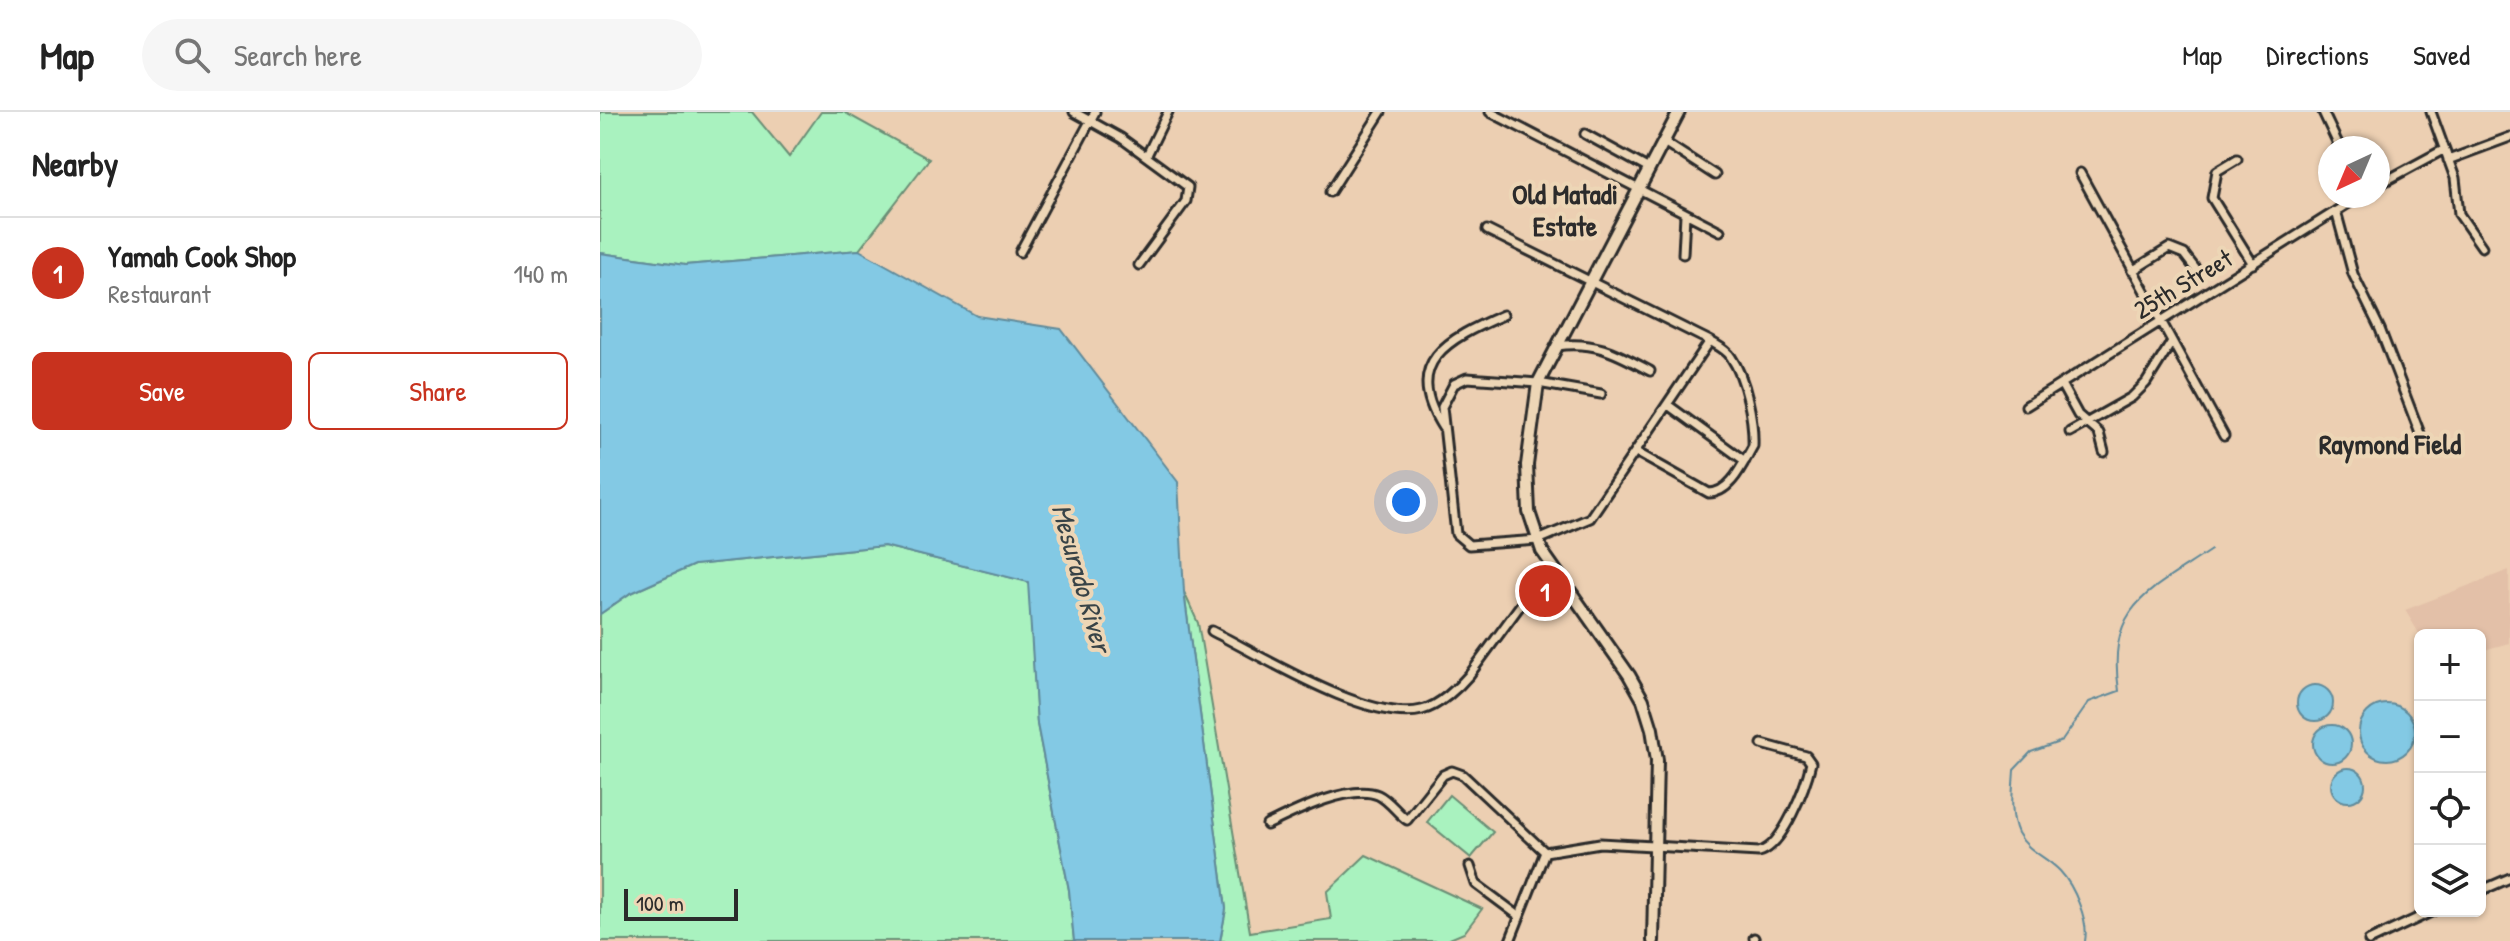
<!DOCTYPE html>
<meta charset="utf-8">
<style>
body{margin:0;font-family:"Patrick Hand",sans-serif;background:#f6f6f6;color:#222}
.controls{position:absolute;right:24px;bottom:24px;display:grid;overflow:hidden;border-radius:12px;box-shadow:0 2px 6px #0004}
.controls button{width:72px;height:72px;display:grid;place-items:center;padding:0;border:0;border-bottom:2px solid #e0e0e0;background:#fff;color:#222;font:40px sans-serif}
.compass{position:absolute;left:1718px;top:24px;width:72px;height:72px;border-radius:50%;background:#fff;box-shadow:0 2px 6px #0004;rotate:224deg}
.scale{position:absolute;left:24px;bottom:20px;width:114px;box-sizing:border-box;padding-left:8px;border:4px solid #2b2b2b;border-top:0;font-size:22px;line-height:28px;white-space:nowrap;color:#2b2b2b;-webkit-text-stroke:6px #edd6b6;paint-order:stroke}
.you{position:absolute;left:806px;top:390px;width:28px;height:28px;margin:-20px;border:6px solid #fff;border-radius:50%;background:#1a73e8;box-shadow:0 0 0 12px #1a73e833}
.badge{display:grid;place-items:center;width:52px;height:52px;border-radius:50%;background:#c8321e;color:#fff;font-size:26px;font-weight:700}
.pin{position:absolute;translate:-50% -50%;border:4px solid #fff;box-shadow:0 2px 8px #0006}
.list{margin:0;padding:0;list-style:none}
h2{display:flex;justify-content:space-between;align-items:center;height:104px;margin:0;padding:0 32px;font-size:34px}
h2 small{font-size:26px;font-weight:400;color:#767676}
.list li{display:grid;grid-template-columns:52px 1fr auto;gap:24px;align-items:center;box-sizing:border-box;height:112px;padding:0 32px;border-top:2px solid #e0e0e0}
.list b{display:block;font-size:30px;white-space:nowrap}
.list p{margin:0;font-size:26px;white-space:nowrap;color:#767676}
.list em{font-size:26px;font-style:normal;color:#767676}
.actions{display:flex;gap:16px;padding:24px 32px}
.actions a{flex:1;padding:18px 0;border:2px solid #c8321e;border-radius:12px;text-align:center;font-size:28px;color:#c8321e}
.actions .main{background:#c8321e;color:#fff}
.icon{flex:none;width:44px;height:44px;fill:none;stroke:currentColor;stroke-width:2;stroke-linecap:round;stroke-linejoin:round}
.map{position:relative;flex:none;width:1910px;height:829px;overflow:hidden}
header{display:flex;align-items:center;gap:48px;box-sizing:border-box;height:112px;padding:0 40px;background:#fff;border-bottom:2px solid #e0e0e0}
header strong{font-size:38px}
nav{display:flex;gap:44px;margin-inline-start:auto;font-size:28px}
.search{width:560px;height:72px;background:#f6f6f6;display:flex;align-items:center;gap:20px;box-sizing:border-box;padding:0 28px;border-radius:44px;color:#767676;font-size:30px}
main{display:flex}
aside{flex:1;background:#fff}
.map>svg:first-child{display:block}
</style>
<header>
<strong>Map</strong>
<div class="search"><svg class="icon" aria-label="search" viewBox="0 0 24 24"><circle cx="10" cy="10" r="6"/><path d="M15 15l6 6"/></svg>Search here</div>
<nav><a>Map</a><a>Directions</a><a>Saved</a></nav>
</header>
<main>
<aside>
<h2>Nearby<small></small></h2>
<ul class="list">
<li><span class="badge">1</span><div><b>Yamah Cook Shop</b><p>Restaurant</p></div><em>140 m</em></li>
</ul>
<div class="actions"><a class="main">Save</a><a>Share</a></div>
</aside>
<div class="map">
<svg width="1910" height="829" viewBox="0 0 1910 829">
<rect width="100%" height="100%" fill="#eccfb2"/>
<filter id="ink" filterUnits="userSpaceOnUse"><feTurbulence type="fractalNoise" baseFrequency=".0125" numOctaves="2"/><feDisplacementMap in="SourceGraphic" scale="16" xChannelSelector="R" yChannelSelector="G"/><feConvolveMatrix kernelMatrix="1 2 1 2 8 2 1 2 1" color-interpolation-filters="sRGB"/></filter>
<g filter="url(#ink)">
<path fill="#e3c0a8" d="M1909,458V531L1880,539V523H1820L1805,498Z"/>
<path fill="#a9f2bf" stroke="#6a8e75" stroke-width="2" d="M0,0H152L189,45L221,0H244L329,47L259,138L85,153L0,141Z
M284,434L429,470L437,612L469,778L474,829H0V502L29,482L94,453Z
M584,480L598,511L650,820L731,807L727,780L766,743L882,797L864,821L845,829H620L626,797Z
M849,683L893,720L871,746L827,710Z"/>
<path fill="#83c9e4" stroke="#608a9a" stroke-width="2" d="M259,138L377,204L461,217L578,370L584,480L626,797L620,829H474L469,778L437,612L428,470L284,434L94,453L29,482L0,502V141L85,153Z
M1697 591a18 18 0 1 1 36 0a18 18 0 1 1-36 0Z
M1759 620a28 28 0 1 1 56 0a28 28 0 1 1-56 0Z
M1713 632a19 19 0 1 1 38 0a19 19 0 1 1-38 0Z
M1731 673a17 17 0 1 1 34 0a17 17 0 1 1-34 0Z"/>
<g fill="none" stroke-linecap="round" stroke-linejoin="round">
<path stroke="#608a9a" stroke-width="2" d="M1485,829C1489,809 1474,774 1460,759C1446,744 1428,740 1418,721C1409,702 1413,677 1414,658L1431,640L1462,629L1489,590L1519,579C1506,493 1549,480 1611,438"/>
<g stroke="#2b2b2b" stroke-width="13">
<path id="street" d="M474,0L521,26L588,75L586,89L539,153
M890,0L1120,119
M1723,0L1740,36
M1831,0L1855,66L1859,102L1882,135
M985,22L1049,57
M1064,30L1115,63
M547,43L568,0
M1637,47L1617,59L1612,86L1653,152
M1848,48L1910,25
M1480,61L1624,324
M1778,73L1843,38
M730,80L781,0
M1736,99L1753,162L1780,217L1824,332
M887,118L1110,229
M420,140L495,0
M1083,142L1085,102
M1532,159L1569,136L1584,142L1597,159
M957,234C995,228 1018,242 1050,259
M1461,272L1478,303L1499,321L1504,340
M1001,282L938,271L867,266L854,272L842,295L856,422L869,433L938,428L990,406L1110,229C1118,234 1127,238 1131,245C1146,267 1154,308 1153,334C1143,351 1131,381 1109,381L1036,340
M1068,293L1145,349
M1426,294L1760,84
M843,316C801,250 848,227 903,203
M1470,320L1532,285L1546,271L1571,231
M612,519C660,543 770,612 822,598C839,594 859,575 870,562L949,454
M667,713C692,701 750,671 778,683C789,688 797,701 807,708L843,663L852,659L863,663L945,740L1000,731L1159,740C1183,735 1206,673 1211,651L1206,644L1162,632
M870,754L876,772L919,804
M1880,779L1910,766
M1154,826L1155,829
M910,829L945,740
M1769,829L1833,799"/>
</g>
<g stroke="#2b2b2b" stroke-width="16">
<path id="secondary" d="M1053,829L1057,648L1052,617L1043,588L1029,563L942,439L929,400L927,353L938,271L1079,0"/>
</g>
<use href="#street" stroke="#edd6b6" stroke-width="7"/>
<use href="#secondary" stroke="#edd6b6" stroke-width="10"/>
</g>
</g>
<g text-anchor="middle" stroke-width="8" stroke-linejoin="round" paint-order="stroke">
<g font-size="26" fill="#2b2b2b" stroke="#edd6b6">
<text transform="translate(1583 172) rotate(-31)" y="9">25th Street</text>
</g>
<g font-size="28" font-weight="bold" fill="#2b2b2b" stroke="#edd6b6">
<text x="965" y="92">Old Matadi<tspan x="965" dy="32">Estate</tspan></text>
<text x="1790" y="342">Raymond Field</text>
</g>
<g font-size="28" font-style="italic" fill="#384347" stroke="#edd6b6">
<text transform="translate(482 466) rotate(74)" y="10">Mesurado River</text>
</g>
</g>
</svg>
<div class="controls">
<button>+</button>
<button>−</button>
<button><svg class="icon" aria-label="locate" viewBox="0 0 24 24"><circle cx="12" cy="12" r="6"/><path d="M12 2v4M12 18v4M2 12h4M18 12h4"/></svg></button>
<button><svg class="icon" aria-label="layers" viewBox="0 0 24 24"><path d="M12 4l9 5-9 5-9-5zM3 14l9 5 9-5"/></svg></button>
</div>
<svg class="compass" viewBox="-18 -18 36 36"><path d="M0-13l5 13h-10z" fill="#e53935"/><path d="M0 13l5-13h-10z" fill="#767676"/></svg>
<div class="scale">100 m</div>
<div class="you"></div>
<div class="pin badge" style="left:945px;top:479px">1</div>
</div>
</main>
